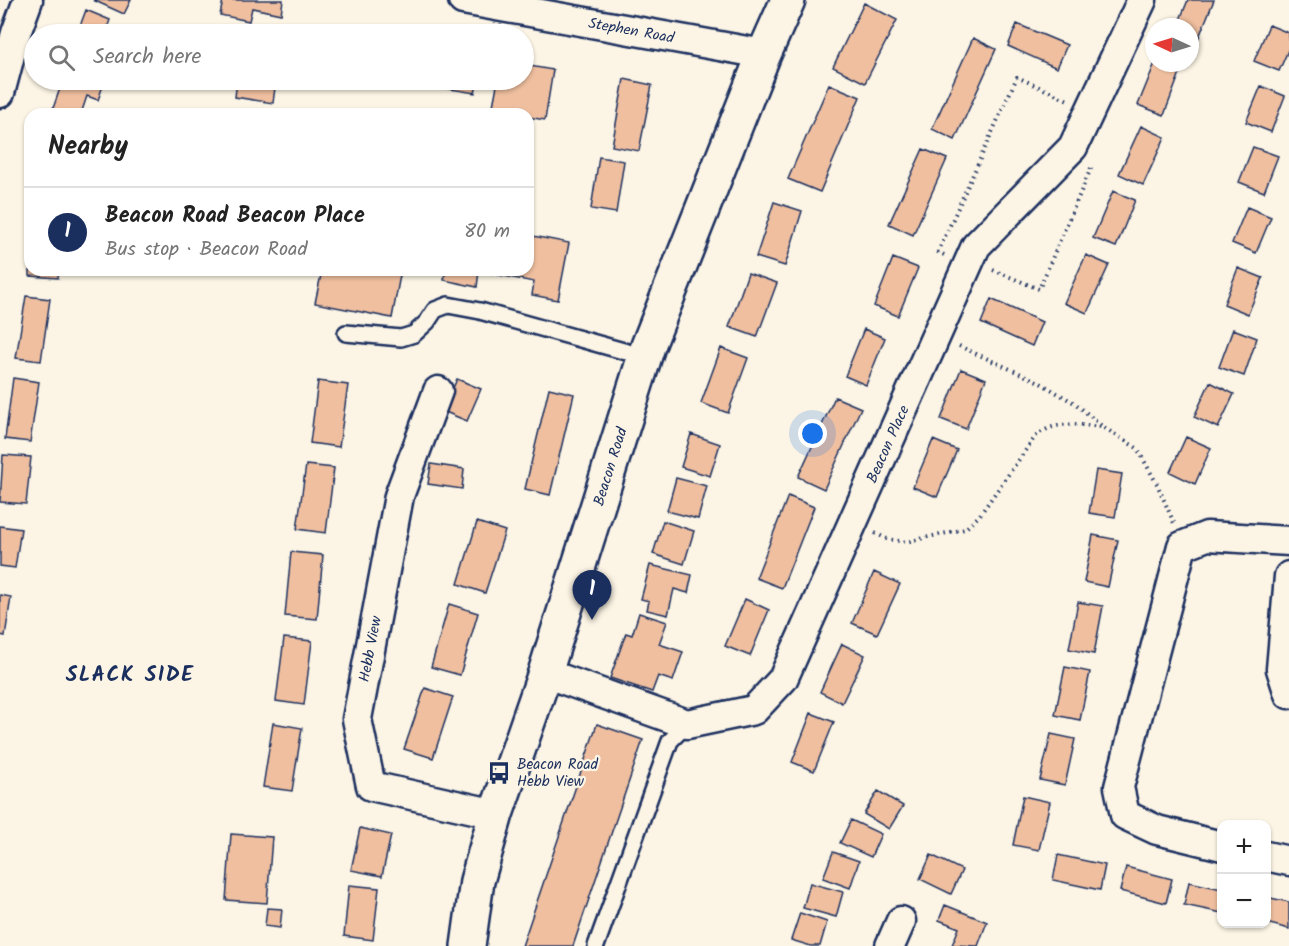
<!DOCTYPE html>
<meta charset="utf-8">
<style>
body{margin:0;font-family:Kalam,sans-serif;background:#f2f2f2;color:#222}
.controls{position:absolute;right:18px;bottom:18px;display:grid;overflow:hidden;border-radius:12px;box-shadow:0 2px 4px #0004}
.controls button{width:54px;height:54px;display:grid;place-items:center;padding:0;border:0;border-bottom:2px solid #e0e0e0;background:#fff;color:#222;font:30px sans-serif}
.compass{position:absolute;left:1145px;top:18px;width:54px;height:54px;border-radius:50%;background:#fff;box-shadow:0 2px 4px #0004;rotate:274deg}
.you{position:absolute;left:813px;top:434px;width:21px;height:21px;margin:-15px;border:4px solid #fff;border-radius:50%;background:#1a73e8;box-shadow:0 0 0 9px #1a73e833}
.badge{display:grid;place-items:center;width:39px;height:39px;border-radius:50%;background:#1b2f5e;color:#fff;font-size:20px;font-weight:700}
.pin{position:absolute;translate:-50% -50px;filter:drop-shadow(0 2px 3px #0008)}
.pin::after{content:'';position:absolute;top:32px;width:21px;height:18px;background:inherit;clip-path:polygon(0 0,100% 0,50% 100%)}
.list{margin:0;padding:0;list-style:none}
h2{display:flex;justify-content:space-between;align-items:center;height:78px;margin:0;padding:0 24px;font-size:26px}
h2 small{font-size:20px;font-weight:400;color:#767676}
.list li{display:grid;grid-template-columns:39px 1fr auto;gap:18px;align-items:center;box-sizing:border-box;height:90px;padding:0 24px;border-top:2px solid #e0e0e0}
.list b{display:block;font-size:22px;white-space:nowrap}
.list p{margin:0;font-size:20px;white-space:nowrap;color:#767676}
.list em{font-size:20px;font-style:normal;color:#767676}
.icon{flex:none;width:33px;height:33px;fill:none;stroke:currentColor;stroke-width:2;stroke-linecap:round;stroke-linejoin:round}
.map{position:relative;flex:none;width:1289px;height:946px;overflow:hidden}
.search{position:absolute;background:#fff;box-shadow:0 2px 4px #0004;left:24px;top:24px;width:510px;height:66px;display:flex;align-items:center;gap:15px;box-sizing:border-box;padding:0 21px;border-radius:33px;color:#767676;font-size:22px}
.panel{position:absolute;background:#fff;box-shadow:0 2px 4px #0004;left:24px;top:108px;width:510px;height:168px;border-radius:18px}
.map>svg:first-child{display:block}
</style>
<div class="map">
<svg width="1289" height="946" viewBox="0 0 1289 946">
<rect width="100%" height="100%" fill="#fcf5e5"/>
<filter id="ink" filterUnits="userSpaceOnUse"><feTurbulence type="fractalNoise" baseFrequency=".0167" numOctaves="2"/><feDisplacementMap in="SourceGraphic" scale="12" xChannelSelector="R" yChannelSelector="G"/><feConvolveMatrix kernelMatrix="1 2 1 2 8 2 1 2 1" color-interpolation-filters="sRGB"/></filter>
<g filter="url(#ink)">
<path fill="#efbf9f" stroke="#1b2f5e" stroke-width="1.5" d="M93,0H131L124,14Z
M223,0H283L281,14L252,8L249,21L220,15Z
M1188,0H1214L1197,42L1190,40V27H1177Z
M864,3L897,20L865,83L833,67Z
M86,10L110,20L105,34H77Z
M1017,24L1067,45L1057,68L1008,46Z
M1269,25L1289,33V48L1279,71L1254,61Z
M973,38L996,49L955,140L932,129Z
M1155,63L1183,65L1164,115L1138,105Z
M524,65L553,70L545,120L528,117V114H511L492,111L498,80H524Z
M624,79L652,85L639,151L612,146Z
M63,80H105L98,100L87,96L81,114H51Z
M237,80H276L273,103L235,97Z
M413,80H478L475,93L412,83Z
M829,84L860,97L820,192L788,179Z
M1261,86L1285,96L1271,132L1246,122Z
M1141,126L1165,137L1143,185L1119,174Z
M1253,147L1278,156L1264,192L1239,182Z
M923,149L947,159L913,235L889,224Z
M599,157L624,161L616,213L591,209Z
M1113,191L1135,200L1116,247L1093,238Z
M774,202L802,211L785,266L756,257Z
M1247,207L1271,217L1256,253L1232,243Z
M528,235L569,243L558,300L532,295L534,282L479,271L477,287L444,280L446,270H528Z
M1086,255L1109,265L1087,313L1064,303Z
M893,258L918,268L898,316L874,306Z
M1238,268L1263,278L1248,314L1224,304Z
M30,270H59L58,278L30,276Z
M322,270H401L392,318L315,303Z
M748,273L777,283L757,337L729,327Z
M26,296L50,299L41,361L16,358Z
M991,299L1042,322L1032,346L981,323Z
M864,329L885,338L866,385L845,376Z
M1233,329L1257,338L1244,376L1219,367Z
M721,348L748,358L728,413L701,403Z
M961,369L986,379L966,429L941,419Z
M13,378L39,382L30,442L5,439Z
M457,379L481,389L467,421L443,411Z
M318,381L348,385L339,447L310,443Z
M1210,382L1234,394L1218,428L1194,417Z
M549,388L574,394L550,495L525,489Z
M835,397L861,408L824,489L798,477Z
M691,434L720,444L710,476L681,467Z
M1186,437L1211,448L1195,484L1170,472Z
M933,440L957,450L937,497L913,487Z
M3,455L31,457L26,504L0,502Z
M431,464L464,469L462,489L428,484Z
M306,465L334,468L326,533L297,529Z
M1096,470L1122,474L1115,517L1089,513Z
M676,478L707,486L698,519L667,511Z
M788,496L814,507L782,588L756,578Z
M663,521L694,531L684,564L653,554Z
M477,522L505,531L485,593L458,584Z
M0,526L21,529L15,568L0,566Z
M1093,535L1118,540L1108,587L1084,582Z
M291,552L323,555L317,619L285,616Z
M650,565L692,575L688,593L674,589L668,615L647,610L649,601L641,599Z
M874,572L900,584L877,634L852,623Z
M0,595L11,597L5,636L0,635Z
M745,599L769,610L750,656L725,646Z
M1078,602L1103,606L1094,654L1069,649Z
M449,604L478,613L460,675L431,667Z
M639,613L667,622L659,644L683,652L673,681L658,676L652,692L610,678L626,633L632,635Z
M284,638L312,641L304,705L276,701Z
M842,644L865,655L842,703L820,692Z
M1065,667L1090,672L1080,720L1055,715Z
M425,688L453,697L433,758L404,749Z
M811,713L834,722L814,771L792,762Z
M273,723L302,728L292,791L263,787Z
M597,724L643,740L573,946H522Z
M1051,734L1075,739L1065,785L1040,780Z
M878,791L903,806L889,829L864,814Z
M1023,796L1050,802L1039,850L1013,845Z
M851,820L881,834L871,857L840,843Z
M360,828L391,835L382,876L351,870Z
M231,834L272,837L267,903L226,900Z
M833,852L859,861L850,888L823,878Z
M931,855L962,870L951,894L920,879Z
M1058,855L1105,865L1100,890L1053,880Z
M1126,867L1172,879L1166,903L1120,891Z
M1189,882L1222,889V913L1184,905Z
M810,883L843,892L836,917L803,908Z
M349,885L379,888L373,940L344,936Z
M1266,897L1289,902V929L1266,923Z
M945,905L987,922L978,946L952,945L959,928L939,920Z
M267,908L282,909L280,928L265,926Z
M800,913L827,922L820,946H811L791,940Z"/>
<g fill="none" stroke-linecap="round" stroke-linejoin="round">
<g stroke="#1b2f5e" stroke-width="20">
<path id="lane" d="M346,333L401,338L414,334L427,322L435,310L448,305L480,311L645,357
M596,946L670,741L687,724"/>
</g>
<g stroke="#1b2f5e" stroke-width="33">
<g id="street">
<path id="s1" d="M463,0L764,54"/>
<path d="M0,93L16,33L28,0"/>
<path d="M438,391L399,496L357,719L371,786L496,814"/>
<path d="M1289,576L1281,669L1289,694"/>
<path id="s2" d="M545,673L687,724L754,710L783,679L976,246L1073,147L1142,0"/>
<path d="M1222,846L1157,830L1125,815L1119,787L1182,546L1207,536L1289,541"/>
<path d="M1266,856L1289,861"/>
<path d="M890,946L901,921"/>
</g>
</g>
<g stroke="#1b2f5e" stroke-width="38">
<g id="secondary">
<path id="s3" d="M468,946L477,881L496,814L545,673L648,346L764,54L788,0"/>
</g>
</g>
<path stroke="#1b2f5e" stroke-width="4" stroke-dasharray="1.5 4.5" stroke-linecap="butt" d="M944,255L938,252L1017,77L1068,100
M993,270L1039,289L1091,168
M959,346L1037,381L1076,404L1103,427L1137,448L1157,484L1174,523
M875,533L887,539L906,542L965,529L979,516L1035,437C1057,419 1076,425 1103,427"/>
<use href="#lane" stroke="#fcf5e5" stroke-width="15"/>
<use href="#street" stroke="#fcf5e5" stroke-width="28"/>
<use href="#secondary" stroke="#fcf5e5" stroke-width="33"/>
</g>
</g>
<defs>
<g id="bus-bare" transform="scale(1.8)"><path d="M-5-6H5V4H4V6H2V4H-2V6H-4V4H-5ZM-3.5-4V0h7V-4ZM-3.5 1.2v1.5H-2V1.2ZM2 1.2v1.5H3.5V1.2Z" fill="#1b2f5e" stroke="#fcf5e5" stroke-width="2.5" paint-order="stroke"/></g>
</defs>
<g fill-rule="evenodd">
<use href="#bus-bare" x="499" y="773"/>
</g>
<g text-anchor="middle" stroke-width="4.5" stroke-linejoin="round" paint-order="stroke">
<g font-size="15" fill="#1b2f5e" stroke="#fcf5e5">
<text dy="5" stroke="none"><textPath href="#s1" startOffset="171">Stephen Road</textPath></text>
<text dy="5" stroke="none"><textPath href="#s2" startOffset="519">Beacon Place</textPath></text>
<text dy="5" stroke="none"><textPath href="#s3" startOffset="501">Beacon Road</textPath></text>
<text transform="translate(370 649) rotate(-79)" y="5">Hebb View</text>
</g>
<g font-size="15" fill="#1b2f5e" stroke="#fcf5e5" text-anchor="start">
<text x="517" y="769">Beacon Road<tspan x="517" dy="17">Hebb View</tspan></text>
</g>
<g font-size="21" font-weight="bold" letter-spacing="1.5" fill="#1b2f5e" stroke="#fcf5e5">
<text x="130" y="681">SLACK SIDE</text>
</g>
</g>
</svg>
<div class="controls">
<button>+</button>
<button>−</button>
</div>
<svg class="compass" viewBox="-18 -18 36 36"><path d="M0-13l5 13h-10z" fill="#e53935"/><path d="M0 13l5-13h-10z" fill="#767676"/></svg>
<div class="you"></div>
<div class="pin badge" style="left:592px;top:620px">1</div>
<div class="search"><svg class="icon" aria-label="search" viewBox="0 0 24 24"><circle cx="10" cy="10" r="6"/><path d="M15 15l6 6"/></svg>Search here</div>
<section class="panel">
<h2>Nearby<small></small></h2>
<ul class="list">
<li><span class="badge">1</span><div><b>Beacon Road Beacon Place</b><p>Bus stop · Beacon Road</p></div><em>80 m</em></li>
</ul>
</section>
</div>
